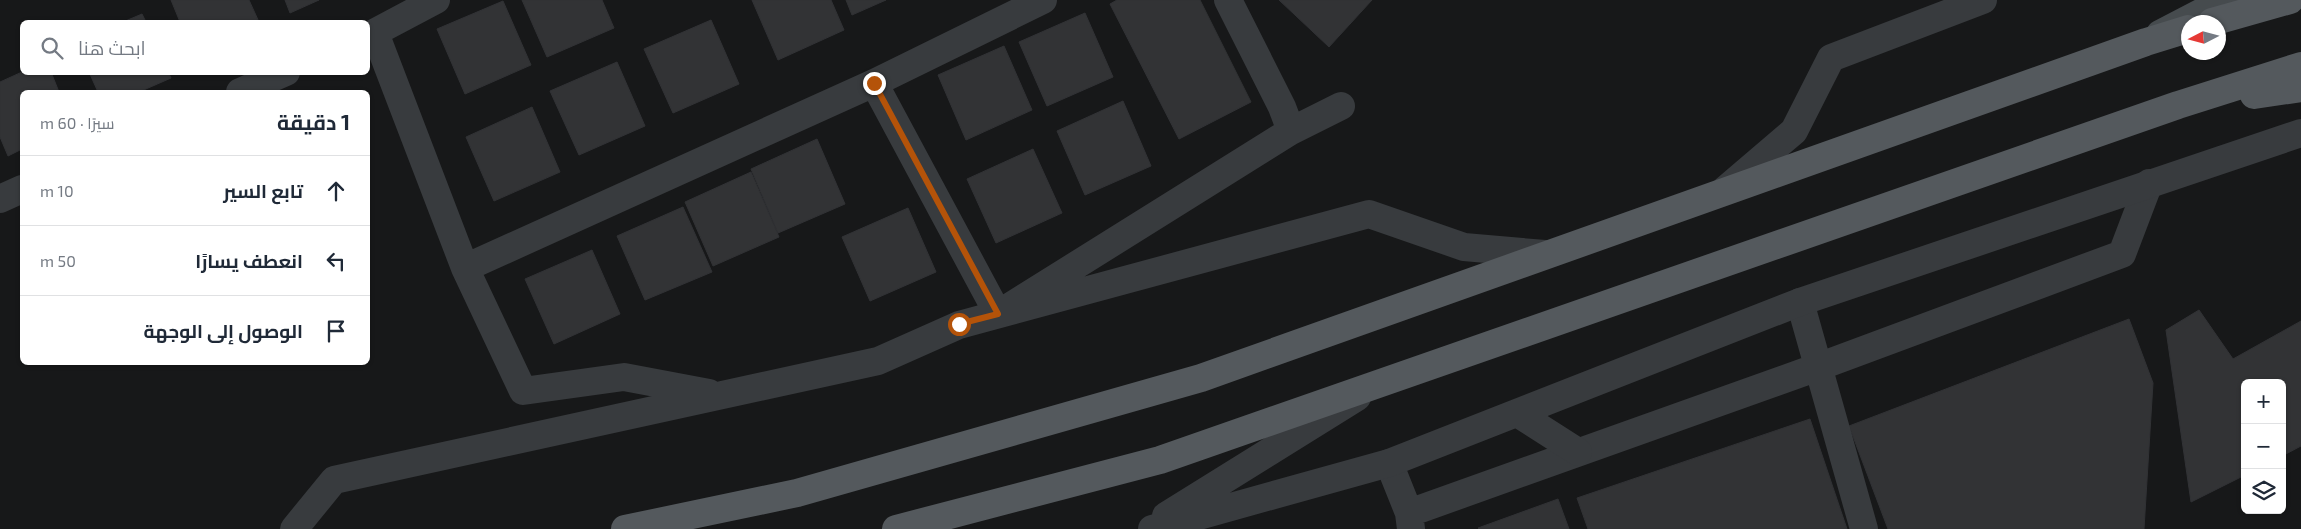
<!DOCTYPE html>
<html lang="ar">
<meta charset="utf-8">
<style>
body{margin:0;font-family:"Exo 2",Cairo,sans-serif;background:#f6f6f7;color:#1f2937;direction:rtl}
.controls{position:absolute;right:15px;bottom:15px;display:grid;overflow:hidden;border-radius:8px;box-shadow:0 1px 4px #0004}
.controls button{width:45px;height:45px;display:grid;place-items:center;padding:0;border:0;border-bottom:1px solid #e0e1e3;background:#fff;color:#1f2937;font:25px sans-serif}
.compass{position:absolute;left:2181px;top:15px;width:45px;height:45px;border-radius:50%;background:#fff;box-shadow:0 1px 4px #0004;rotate:264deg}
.stop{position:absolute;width:15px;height:15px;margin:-11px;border:4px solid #b45309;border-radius:50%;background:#fff}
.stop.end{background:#b45309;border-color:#fff;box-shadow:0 1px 5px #0008}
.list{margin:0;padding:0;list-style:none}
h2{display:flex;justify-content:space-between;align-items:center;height:65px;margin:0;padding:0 20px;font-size:21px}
h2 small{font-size:16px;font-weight:400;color:#747a83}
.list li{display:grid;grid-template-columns:32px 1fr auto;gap:15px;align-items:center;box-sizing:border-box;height:70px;padding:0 20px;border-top:1px solid #e0e1e3}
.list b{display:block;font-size:19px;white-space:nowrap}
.list em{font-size:16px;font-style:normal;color:#747a83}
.icon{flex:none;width:28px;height:28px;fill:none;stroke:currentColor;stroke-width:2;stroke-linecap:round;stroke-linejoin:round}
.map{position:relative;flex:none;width:2301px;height:529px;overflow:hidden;direction:ltr}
.search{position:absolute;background:#fff;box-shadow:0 1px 4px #0004;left:20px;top:20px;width:350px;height:55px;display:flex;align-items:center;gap:12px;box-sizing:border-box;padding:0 18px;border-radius:8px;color:#747a83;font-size:19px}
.panel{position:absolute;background:#fff;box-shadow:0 1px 4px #0004;left:20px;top:90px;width:350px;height:275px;border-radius:8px;direction:rtl}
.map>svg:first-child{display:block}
</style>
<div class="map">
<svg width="2301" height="529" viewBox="0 0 2301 529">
<rect width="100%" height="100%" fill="#171819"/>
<path fill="#323335" stroke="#313235" d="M171,0H249L259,22H180Z
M285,0H319L290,13Z
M522,0H602L614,28L547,57Z
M752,0H831L844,30L778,60Z
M846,0H886L852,15Z
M1117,0H1200L1251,102L1179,139L1110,4Z
M1279,0H1372L1329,47Z
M503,1L531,65L465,94L437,29Z
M1085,13L1113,77L1047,106L1019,42Z
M142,14L146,22H123Z
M711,20L739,84L673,113L644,49Z
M1004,46L1032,110L966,140L938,75Z
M617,62L645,126L579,155L550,91Z
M22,72H51L59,92H22V149L8,156L0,137V82Z
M89,72H168L171,78L139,92H98Z
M1123,101L1151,166L1085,195L1057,131Z
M532,107L560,172L494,201L466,137Z
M817,139L845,204L778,233L751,169Z
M1033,149L1062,213L996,243L967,179Z
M751,172L779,237L713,266L685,202Z
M683,207L712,272L645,300L617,236Z
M908,208L936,272L870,301L842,237Z
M592,250L620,314L554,344L525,279Z
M2199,310L2233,359L2301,321V446L2282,456V383H2245V475L2191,502L2166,330Z
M2129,319L2153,383L2144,529H1888L1849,426Z
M1810,419L1847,529H1588L1577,498Z
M1558,499L1569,529H1479L1478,528Z"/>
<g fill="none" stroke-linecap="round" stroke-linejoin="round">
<path stroke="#383b3e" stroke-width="28" d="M1228,0L1282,107L1291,131
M375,33L465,268L523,391L624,377L709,393
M368,36L436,0
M874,83L998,314L1291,131L1341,106
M240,92L286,72
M1725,190L1794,131L1831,58L1983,0
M0,199L22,189
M465,268L874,83L1043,0
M1800,302L1864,529
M1389,463L1409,513L1411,529
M1409,513L1818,367L2122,254L2149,183
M294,529L334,480L878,361L959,325L1369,214L1464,247L1545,254"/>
<path stroke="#383b3e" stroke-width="28" d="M1517,413L1578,452
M1166,516L1357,397
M1152,529L1389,463L1800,302L2301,133"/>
<path stroke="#464b4e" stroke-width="28" d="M2160,34L2225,0"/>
<path stroke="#54595d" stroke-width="28" d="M2212,22L2290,0
M2254,95L2301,88
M625,529L797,493L1201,378L2146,42L2188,29
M896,529L1160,460L2178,105L2301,66"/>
</g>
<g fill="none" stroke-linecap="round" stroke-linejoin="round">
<path stroke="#b45309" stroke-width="6" d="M874,83L998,314L959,324"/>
</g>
</svg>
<div class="controls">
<button>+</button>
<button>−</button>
<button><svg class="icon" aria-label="layers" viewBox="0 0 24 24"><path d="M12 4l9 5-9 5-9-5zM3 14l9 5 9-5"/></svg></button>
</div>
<svg class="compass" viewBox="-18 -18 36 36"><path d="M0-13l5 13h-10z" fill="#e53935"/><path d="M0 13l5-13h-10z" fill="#747a83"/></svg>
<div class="stop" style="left:959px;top:324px"></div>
<div class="stop end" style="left:874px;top:83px"></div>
<div class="search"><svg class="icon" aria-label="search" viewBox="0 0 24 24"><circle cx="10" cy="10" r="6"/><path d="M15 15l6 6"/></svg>ابحث هنا</div>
<section class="panel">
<h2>1 دقيقة<small>سيرًا · 60 m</small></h2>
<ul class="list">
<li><svg class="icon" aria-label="ahead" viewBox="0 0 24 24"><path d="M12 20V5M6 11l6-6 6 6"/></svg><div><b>تابع السير</b></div><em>10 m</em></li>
<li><svg class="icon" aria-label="left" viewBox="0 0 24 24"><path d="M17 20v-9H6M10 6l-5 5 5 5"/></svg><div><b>انعطف يسارًا</b></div><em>50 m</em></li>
<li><svg class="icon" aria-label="arrive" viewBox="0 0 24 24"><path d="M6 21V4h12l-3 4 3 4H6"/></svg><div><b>الوصول إلى الوجهة</b></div></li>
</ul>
</section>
</div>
